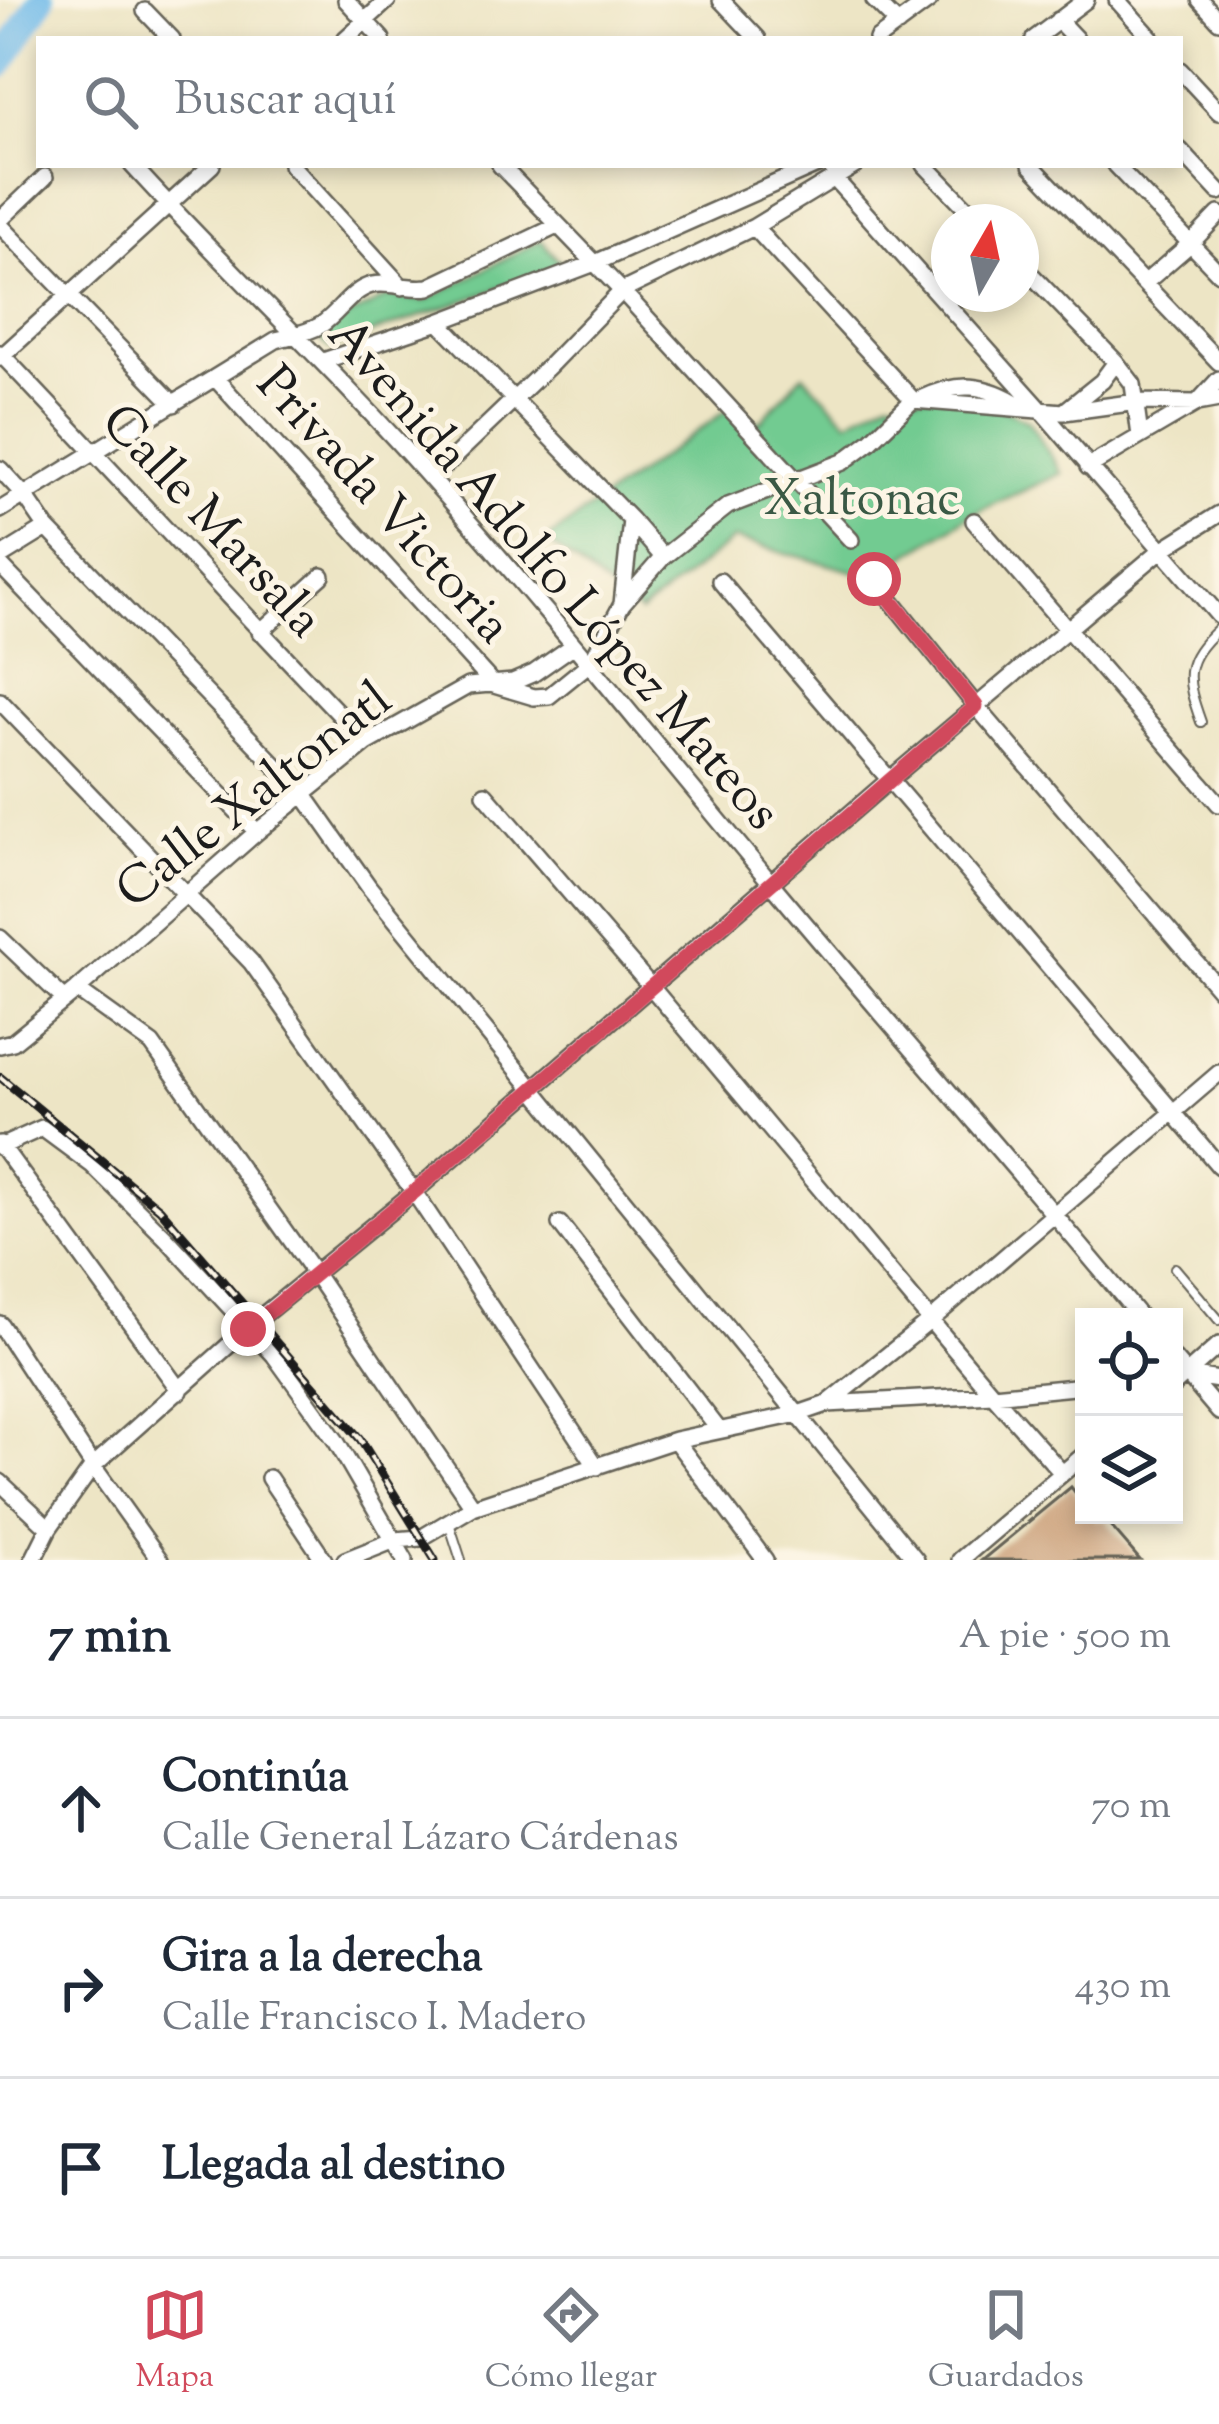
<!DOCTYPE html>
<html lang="es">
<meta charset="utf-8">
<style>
body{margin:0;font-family:"Sorts Mill Goudy",serif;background:#f6f6f7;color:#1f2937}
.controls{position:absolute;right:36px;bottom:36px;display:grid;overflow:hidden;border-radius:0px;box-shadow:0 6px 18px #0003}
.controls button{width:108px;height:108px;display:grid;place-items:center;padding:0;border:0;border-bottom:3px solid #e0e1e3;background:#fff;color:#1f2937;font:60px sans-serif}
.compass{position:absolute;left:931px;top:204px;width:108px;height:108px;border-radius:50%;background:#fff;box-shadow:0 6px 18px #0003;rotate:9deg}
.stop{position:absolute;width:36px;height:36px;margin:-27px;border:9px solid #d1495b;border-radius:50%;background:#fff}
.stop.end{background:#d1495b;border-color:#fff;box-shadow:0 3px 12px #0008}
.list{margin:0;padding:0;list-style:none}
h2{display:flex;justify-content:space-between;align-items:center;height:156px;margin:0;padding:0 48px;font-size:51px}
h2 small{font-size:39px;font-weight:400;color:#747a83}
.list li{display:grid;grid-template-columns:78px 1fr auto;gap:36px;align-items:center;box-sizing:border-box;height:180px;padding:0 48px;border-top:3px solid #e0e1e3}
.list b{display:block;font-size:45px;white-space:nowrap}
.list p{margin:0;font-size:39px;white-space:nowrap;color:#747a83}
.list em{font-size:39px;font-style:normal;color:#747a83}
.icon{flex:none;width:66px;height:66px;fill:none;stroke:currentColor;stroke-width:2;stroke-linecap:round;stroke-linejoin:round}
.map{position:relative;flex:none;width:1219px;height:1560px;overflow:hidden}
.search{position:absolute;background:#fff;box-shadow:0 6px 18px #0003;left:36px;right:36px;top:36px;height:132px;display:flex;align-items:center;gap:30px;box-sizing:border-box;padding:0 42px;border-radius:0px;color:#747a83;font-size:45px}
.sheet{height:696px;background:#fff}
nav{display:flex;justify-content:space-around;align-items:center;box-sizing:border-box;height:168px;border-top:3px solid #e0e1e3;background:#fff;font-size:33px;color:#747a83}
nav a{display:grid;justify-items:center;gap:6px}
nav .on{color:#d1495b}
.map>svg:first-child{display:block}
</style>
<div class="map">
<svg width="1219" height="1560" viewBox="0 0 1219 1560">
<rect width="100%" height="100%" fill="#fcf5e5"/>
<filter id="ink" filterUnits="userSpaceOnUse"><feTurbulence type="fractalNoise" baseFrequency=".00833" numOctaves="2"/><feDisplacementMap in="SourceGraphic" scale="24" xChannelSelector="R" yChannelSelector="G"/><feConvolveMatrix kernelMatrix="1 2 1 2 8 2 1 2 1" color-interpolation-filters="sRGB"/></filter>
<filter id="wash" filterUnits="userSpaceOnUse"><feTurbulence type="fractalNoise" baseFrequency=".004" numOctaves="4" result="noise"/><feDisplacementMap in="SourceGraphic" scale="48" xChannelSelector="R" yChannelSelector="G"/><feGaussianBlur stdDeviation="2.7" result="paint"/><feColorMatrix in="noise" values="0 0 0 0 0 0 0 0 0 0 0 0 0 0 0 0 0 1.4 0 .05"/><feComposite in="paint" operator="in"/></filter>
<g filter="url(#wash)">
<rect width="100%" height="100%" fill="#ede5c5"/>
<path fill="#72cb91" stroke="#477456" stroke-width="3" d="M541,240L563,266L330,348L314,334L389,296L425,301Z
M803,374L848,421L888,399L967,391L1028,421L1062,473L970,515L874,577L734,539L640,613L546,540L727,410L760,422Z"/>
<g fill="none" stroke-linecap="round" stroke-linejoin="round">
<path stroke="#72bbea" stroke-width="27" d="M0,65L41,0"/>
</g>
<g id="blocks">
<path fill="#cfa783" d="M1071,1487L1084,1504V1515H1093L1098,1521L1103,1517L1140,1560H982Z"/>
</g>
</g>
<g filter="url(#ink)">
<use href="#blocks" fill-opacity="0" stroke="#656257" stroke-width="3"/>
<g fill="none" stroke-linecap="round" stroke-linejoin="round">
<g stroke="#656257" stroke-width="12">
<path id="lane" d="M1201,722C1185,677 1182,662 1219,628
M1175,1268L1219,1320
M449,1523L461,1560"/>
</g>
<g stroke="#656257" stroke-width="20">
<path id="street" d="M346,0L382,39
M721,0L758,39
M874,0L898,24
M1117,0L1152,39
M1200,0L1219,21
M145,11L172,39
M1058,20L1076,39
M345,39L388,0
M877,39L930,0
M1034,39L1086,0
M1180,70L1219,112
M1180,150L1219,192
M132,165C229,272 336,371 432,480C549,611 658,748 770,882C892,1028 1019,1170 1140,1317
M291,165L402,287
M500,165L622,291L851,540
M833,165L834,178L1041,410L1219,616
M925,165L980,222
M1031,165L1219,362
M1115,165L1219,273
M0,220L45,177
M0,225L174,404
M754,227L913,400
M1021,264L1116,362L1133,384L1140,436
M1146,282L1190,244L1219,214
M439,322L631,520L663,557
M0,353C123,482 243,614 367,743
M0,358L212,165
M323,361L439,322L595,263L817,165
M216,379L494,685L534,697L549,696L591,662L622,604L663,557L728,506L843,462L871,441L913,400L1064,412L1137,402L1197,403L1219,399
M920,399C958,381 985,383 1021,406
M1066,410L1102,381L1116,362
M1088,467L1197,403L1219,379
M0,469L25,496L47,528L304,795L369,887L916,1560
M431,479L550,365L622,291L754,227L856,165
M0,510L276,340C290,336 308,333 321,325C339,313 351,290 372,285C389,281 408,290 429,287L557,226
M974,521L1219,804
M0,557L47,528
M0,565L257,832
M874,579L976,706L1219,989
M720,581L1219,1166
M622,604L631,520
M260,632L322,576
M0,701L251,962L414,1192L597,1467
M485,794L652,988L993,1395L1062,1473
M0,938L64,999
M77,990L152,1044L315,1274L473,1507
M0,1045L13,1042L77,990L257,832L367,743L468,686L513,682L534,673L574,645
M0,1144L180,1391
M0,1147L42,1128L92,1165L166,1238L274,1355L336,1441L405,1560
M560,1224L719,1430
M0,1324L93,1466L160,1560
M1174,1359L1219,1412
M1186,1375L1219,1380
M1174,1385L1219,1345
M827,1404L931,1320L1219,1073
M675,1440L765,1560
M269,1478L324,1560
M0,1482L49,1528
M33,1560L49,1528L93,1466L256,1321L414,1192L888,781L1160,551L1219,514
M345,1560L395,1540L421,1538L473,1507L675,1440L798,1414L827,1404L993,1395L1084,1386
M960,1560L1084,1455"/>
</g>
<use href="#lane" stroke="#fff" stroke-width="8"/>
<use href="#street" stroke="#fff" stroke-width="15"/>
<g stroke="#1c1c1c" stroke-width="9">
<path id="rail" d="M0,1077L160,1209L360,1439L435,1560"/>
</g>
<use href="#rail" stroke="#fcf5e5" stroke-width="4.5" stroke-dasharray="14" stroke-linecap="butt"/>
</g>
</g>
<g fill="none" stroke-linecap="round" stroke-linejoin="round" filter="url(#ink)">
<path stroke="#d1495b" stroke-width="15" d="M248,1329L414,1192L976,706L874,579"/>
</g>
<g text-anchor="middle" stroke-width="10" stroke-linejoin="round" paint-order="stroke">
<g font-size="51" fill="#3a5945" stroke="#fcf5e5">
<text x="862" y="514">Xaltonac</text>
</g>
<g font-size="51" fill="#1c1c1c" stroke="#fcf5e5">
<text transform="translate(386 503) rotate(48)" y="18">Privada Victoria</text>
<text transform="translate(214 519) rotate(47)" y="18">Calle Marsala</text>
<text transform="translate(556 572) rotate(49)" y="18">Avenida Adolfo López Mateos</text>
<text transform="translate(252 793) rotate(-38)" y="18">Calle Xaltonatl</text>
</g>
</g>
</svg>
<div class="controls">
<button><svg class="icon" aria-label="locate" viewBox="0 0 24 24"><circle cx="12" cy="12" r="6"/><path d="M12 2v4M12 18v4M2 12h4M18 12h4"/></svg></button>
<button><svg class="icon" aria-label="layers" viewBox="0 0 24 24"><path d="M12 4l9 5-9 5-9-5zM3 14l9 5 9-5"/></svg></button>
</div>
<svg class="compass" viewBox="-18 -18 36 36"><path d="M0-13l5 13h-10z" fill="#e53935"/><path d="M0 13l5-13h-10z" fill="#747a83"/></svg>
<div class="stop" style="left:874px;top:579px"></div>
<div class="stop end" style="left:248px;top:1329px"></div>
<div class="search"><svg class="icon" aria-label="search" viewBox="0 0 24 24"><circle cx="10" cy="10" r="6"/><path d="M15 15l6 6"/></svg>Buscar aquí</div>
</div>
<section class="sheet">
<h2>7 min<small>A pie · 500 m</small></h2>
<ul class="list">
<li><svg class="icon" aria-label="ahead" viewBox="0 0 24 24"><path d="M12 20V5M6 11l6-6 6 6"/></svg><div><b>Continúa</b><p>Calle General Lázaro Cárdenas</p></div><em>70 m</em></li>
<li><svg class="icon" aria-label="right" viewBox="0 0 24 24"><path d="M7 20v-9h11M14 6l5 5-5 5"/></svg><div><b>Gira a la derecha</b><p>Calle Francisco I. Madero</p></div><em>430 m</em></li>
<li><svg class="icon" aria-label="arrive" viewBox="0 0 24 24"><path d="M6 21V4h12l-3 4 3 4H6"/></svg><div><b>Llegada al destino</b></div></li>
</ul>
</section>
<nav>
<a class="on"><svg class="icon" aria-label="map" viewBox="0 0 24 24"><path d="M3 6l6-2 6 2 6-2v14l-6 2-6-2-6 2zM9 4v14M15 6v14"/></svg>Mapa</a>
<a><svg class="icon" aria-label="directions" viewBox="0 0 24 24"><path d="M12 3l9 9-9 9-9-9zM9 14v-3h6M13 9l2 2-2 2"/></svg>Cómo llegar</a>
<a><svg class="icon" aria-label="saved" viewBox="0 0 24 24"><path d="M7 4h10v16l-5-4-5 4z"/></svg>Guardados</a>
</nav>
